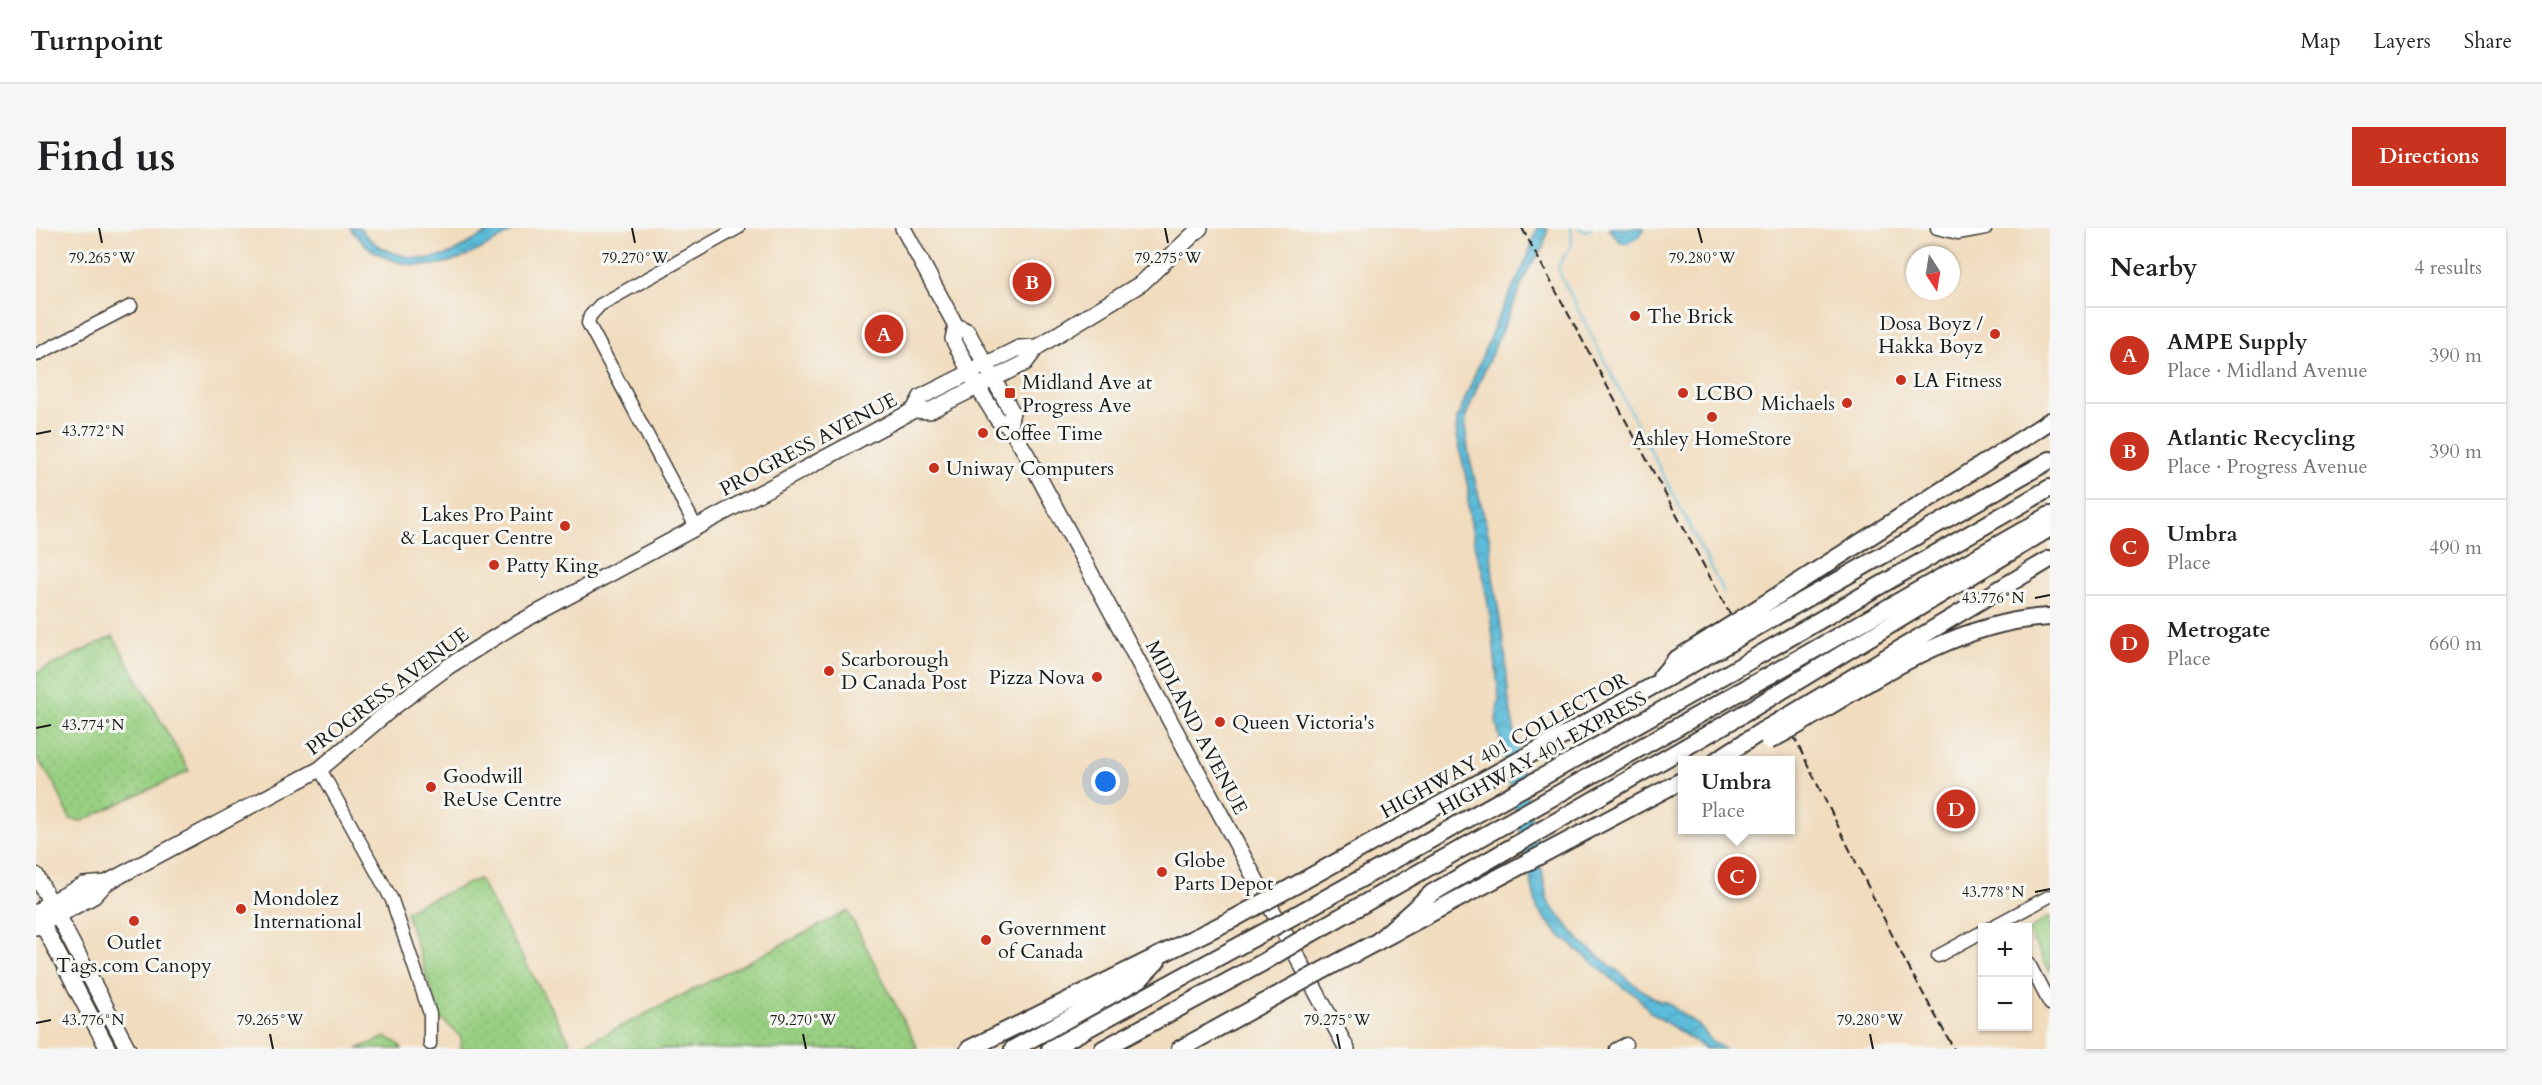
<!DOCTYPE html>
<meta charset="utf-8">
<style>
body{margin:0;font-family:Cardo,serif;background:#f6f6f6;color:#202124}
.controls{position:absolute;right:18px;bottom:18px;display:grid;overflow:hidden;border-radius:0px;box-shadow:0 2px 4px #0004}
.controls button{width:54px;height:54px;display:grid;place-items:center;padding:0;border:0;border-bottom:2px solid #e0e0e0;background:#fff;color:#202124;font:30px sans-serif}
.compass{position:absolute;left:1870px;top:18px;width:54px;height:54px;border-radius:50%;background:#fff;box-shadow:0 2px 4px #0004;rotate:168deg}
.you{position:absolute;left:1070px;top:554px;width:21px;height:21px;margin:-15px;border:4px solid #fff;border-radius:50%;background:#1a73e8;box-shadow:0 0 0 9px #1a73e833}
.badge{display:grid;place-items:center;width:39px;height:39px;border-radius:50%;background:#c8321e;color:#fff;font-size:20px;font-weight:700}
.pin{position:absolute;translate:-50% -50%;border:3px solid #fff;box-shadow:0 2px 6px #0006}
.popup{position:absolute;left:1642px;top:528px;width:117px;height:78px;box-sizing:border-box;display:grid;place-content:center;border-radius:0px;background:#fff;filter:drop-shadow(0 2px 4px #0005);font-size:20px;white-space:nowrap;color:#757577}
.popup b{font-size:22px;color:#202124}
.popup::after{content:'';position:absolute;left:50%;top:100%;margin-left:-12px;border:12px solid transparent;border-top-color:#fff}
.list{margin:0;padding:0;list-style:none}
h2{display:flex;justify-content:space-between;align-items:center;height:78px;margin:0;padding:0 24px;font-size:26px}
h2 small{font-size:20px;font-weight:400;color:#757577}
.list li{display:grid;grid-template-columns:39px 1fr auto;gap:18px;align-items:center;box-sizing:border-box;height:96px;padding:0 24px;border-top:2px solid #e0e0e0}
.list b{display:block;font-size:22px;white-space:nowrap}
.list p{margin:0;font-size:20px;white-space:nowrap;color:#757577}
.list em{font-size:20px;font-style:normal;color:#757577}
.map{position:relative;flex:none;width:2014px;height:821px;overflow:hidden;border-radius:0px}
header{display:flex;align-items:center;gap:36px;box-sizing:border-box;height:84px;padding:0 30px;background:#fff;border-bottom:2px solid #e0e0e0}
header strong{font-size:28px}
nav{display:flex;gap:33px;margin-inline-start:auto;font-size:21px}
.intro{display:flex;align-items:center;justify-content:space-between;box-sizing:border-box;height:144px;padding:0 36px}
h1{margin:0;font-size:42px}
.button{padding:15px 27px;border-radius:0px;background:#c8321e;color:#fff;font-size:21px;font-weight:700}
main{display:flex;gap:36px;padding:0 36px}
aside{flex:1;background:#fff;border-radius:0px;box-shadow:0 2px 4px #0004}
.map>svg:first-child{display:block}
</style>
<header>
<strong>Turnpoint</strong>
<nav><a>Map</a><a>Layers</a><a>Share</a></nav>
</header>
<div class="intro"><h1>Find us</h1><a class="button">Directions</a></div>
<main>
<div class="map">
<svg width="2014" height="821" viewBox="0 0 2014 821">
<defs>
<pattern id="grass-dots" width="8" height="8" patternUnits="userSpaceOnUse" patternTransform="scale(1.5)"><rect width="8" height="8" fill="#98cf81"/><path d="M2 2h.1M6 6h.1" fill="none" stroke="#82b16f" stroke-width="1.8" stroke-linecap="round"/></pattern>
<pattern id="water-waves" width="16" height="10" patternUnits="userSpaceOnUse" patternTransform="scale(1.5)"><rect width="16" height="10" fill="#5bbbd9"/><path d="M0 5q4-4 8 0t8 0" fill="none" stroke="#4fa0ba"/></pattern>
</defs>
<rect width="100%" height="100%" fill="#f6f6f2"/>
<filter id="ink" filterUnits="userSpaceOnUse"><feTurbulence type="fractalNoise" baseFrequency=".0167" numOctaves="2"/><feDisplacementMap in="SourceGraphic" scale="12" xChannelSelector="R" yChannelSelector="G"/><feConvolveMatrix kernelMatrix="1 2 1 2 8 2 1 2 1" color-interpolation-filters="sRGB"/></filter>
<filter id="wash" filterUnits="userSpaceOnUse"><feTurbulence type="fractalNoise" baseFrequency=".008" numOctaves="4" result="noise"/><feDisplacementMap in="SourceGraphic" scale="24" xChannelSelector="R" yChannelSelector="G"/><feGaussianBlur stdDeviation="1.35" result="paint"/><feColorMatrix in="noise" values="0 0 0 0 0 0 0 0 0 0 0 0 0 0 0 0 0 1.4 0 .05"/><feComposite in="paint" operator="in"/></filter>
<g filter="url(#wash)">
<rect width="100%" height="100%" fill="#f1dcbe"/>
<path fill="url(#grass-dots)" stroke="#5a764e" stroke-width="1.5" d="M77,408L153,543L46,593L34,591L20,559L0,529V445Z
M443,651L534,814L526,821H425V809L403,788L370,684L381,677Z
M812,683L882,821H536L570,806Z
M350,809L363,816L366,821H321Z"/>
<path fill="#98cf81" stroke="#5a764e" stroke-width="1.5" d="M2014,688V744L1992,703Z"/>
<path fill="url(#water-waves)" stroke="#3c6c7a" stroke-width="1.5" d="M314,0H324C342,26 384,37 413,26C426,21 452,2 463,0C469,0 476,0 482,0C439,25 400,52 349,29C335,23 323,13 314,0Z
M1501,0H1512L1507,20L1492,42L1442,157L1430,188L1429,199L1433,228L1454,313L1457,349L1469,423L1473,475L1512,674L1546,715L1606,762L1623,773L1630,774L1662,797L1675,812L1688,821H1670L1614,784L1600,767L1586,759L1522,706L1501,681L1460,493L1463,470L1456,401L1446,341L1440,324L1432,280V259L1420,203L1421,191L1460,94L1492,28Z
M1572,0H1608L1603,9L1590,16L1583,13Z"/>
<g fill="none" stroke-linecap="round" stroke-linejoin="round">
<path stroke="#5bbbd9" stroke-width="2" d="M1535,0L1536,16L1522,39L1525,48L1688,365
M1543,0L1550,3L1556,0"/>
</g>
</g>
<g filter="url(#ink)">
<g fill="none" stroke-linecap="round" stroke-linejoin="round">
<g stroke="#3c3934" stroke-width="15">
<path id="minor" d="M1901,0L1922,5L1950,0
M0,127L95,78
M660,299L552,95L554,88L564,77L702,0
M284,541L356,672L394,786V816
M1954,700L2014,668
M1902,728L1946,704
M1992,734L2014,776
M1580,821L1590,816"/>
</g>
<g stroke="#3c3934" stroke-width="18">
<path id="major" d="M867,0L920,98L931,103L976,184L973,198
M920,98L917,111L941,158L962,192L973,198L991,227L1311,821
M878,182L885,169L983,120L1001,119
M0,647L92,821
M8,678L48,657L70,655
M0,684L72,821
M0,699L58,668L70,655L284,541L359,478L413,438L477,398L878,182L893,183L989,135L1001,119L1106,55L1164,0"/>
</g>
<g stroke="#3c3934" stroke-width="20">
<path id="highway" d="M1705,391L2014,193
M1712,404L2014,232
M1723,427L2014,260
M1734,447L2014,287
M1625,449L1639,432L1676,409
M1742,465L2014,300
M1754,487L2014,331
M1759,499C1837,452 1921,393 2014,389
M1681,532L1726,503
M1256,659L1683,421
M1267,683L1696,443
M1276,705L1703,464
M1341,714L1396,665L1714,482
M1295,738L1647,552
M933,821L1197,691
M977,821L1104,751L1121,733
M1014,821L1210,714
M1067,821L1226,735
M1144,821L1240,768"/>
</g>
<use href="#minor" stroke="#fff" stroke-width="12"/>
<use href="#major" stroke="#fff" stroke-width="15"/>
<use href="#highway" stroke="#fff" stroke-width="16"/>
<path stroke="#1c1c1c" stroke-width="2" stroke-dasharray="9 4.5" stroke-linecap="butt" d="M1486,0L1696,390
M1751,495L1869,733L1918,821"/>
<g stroke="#3c3934" stroke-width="20" stroke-linecap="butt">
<path id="highway-bridge" d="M1676,409L1705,391
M1683,421L1712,404
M1696,443L1723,427
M1703,464L1734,447
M1714,482L1742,465
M1726,503L1754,487
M1733,513L1759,499
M1197,691L1256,659
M1210,714L1267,683
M1226,735L1276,705
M1240,768L1295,738"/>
</g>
<use href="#highway-bridge" stroke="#fff" stroke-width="16"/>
</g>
</g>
<path fill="none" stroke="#1c1c1c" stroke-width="2" d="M63,0L66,15M596,0L599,15M1129,0L1132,15M1662,0L1666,15M0,206L15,203M1999,370L2014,367M0,500L15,497M1999,664L2014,661M0,795L15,792M234,806L237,821M767,806L770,821M1301,806L1304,821M1834,806L1837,821"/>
<g fill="#c8321e" stroke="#f6f6f2" stroke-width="2">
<circle cx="1599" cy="88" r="6"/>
<circle cx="1959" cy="106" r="6"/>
<circle cx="1865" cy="152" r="6"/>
<rect x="968" y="159" width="12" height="12" rx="3"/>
<circle cx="1647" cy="165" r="6"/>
<circle cx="1811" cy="175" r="6"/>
<circle cx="1676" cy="189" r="6"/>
<circle cx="947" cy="205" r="6"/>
<circle cx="898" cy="240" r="6"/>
<circle cx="529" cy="298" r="6"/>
<circle cx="458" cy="337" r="6"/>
<circle cx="793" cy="443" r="6"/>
<circle cx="1061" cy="449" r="6"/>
<circle cx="1184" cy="494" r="6"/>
<circle cx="395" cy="559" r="6"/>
<circle cx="1126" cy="644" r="6"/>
<circle cx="205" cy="681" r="6"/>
<circle cx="98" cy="693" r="6"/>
<circle cx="950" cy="712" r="6"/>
</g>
<g text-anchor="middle" stroke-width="6" stroke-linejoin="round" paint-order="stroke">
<g font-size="20" fill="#1c1c1c" stroke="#f6f6f2" text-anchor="start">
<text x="1611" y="95">The Brick</text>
<text x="1947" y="102" text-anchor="end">Dosa Boyz /<tspan x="1947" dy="23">Hakka Boyz</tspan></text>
<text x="1877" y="159">LA Fitness</text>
<text x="986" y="161">Midland Ave at<tspan x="986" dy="23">Progress Ave</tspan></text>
<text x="1659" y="172">LCBO</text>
<text x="1799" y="182" text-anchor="end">Michaels</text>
<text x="959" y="212">Coffee Time</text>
<text x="1676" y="217" text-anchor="middle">Ashley HomeStore</text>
<text x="910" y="247">Uniway Computers</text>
<text x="517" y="293" text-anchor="end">Lakes Pro Paint<tspan x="517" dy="23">&amp; Lacquer Centre</tspan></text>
<text x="470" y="344">Patty King</text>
<text x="805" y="438">Scarborough<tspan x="805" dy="23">D Canada Post</tspan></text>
<text x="1049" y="456" text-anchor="end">Pizza Nova</text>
<text x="1196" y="501">Queen Victoria's</text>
<text x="407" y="555">Goodwill<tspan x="407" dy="23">ReUse Centre</tspan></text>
<text x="1138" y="639">Globe<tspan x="1138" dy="23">Parts Depot</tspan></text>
<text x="217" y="677">Mondolez<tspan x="217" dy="23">International</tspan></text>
<text x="962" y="707">Government<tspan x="962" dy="23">of Canada</tspan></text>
<text x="98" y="721" text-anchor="middle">Outlet<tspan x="98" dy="23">Tags.com Canopy</tspan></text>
</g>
<g font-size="20" fill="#1c1c1c" stroke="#f6f6f2">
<text transform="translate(772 216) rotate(-28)" y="7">PROGRESS AVENUE</text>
<text transform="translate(351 463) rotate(-37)" y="7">PROGRESS AVENUE</text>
<text transform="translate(1161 499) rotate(62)" y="7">MIDLAND AVENUE</text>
<text transform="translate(1468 517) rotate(-29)" y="7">HIGHWAY 401 COLLECTOR</text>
<text transform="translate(1506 525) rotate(-29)" y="7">HIGHWAY 401 EXPRESS</text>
</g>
</g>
<g font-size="15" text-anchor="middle" fill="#1c1c1c" stroke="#f6f6f2" stroke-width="6" stroke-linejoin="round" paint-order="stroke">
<text x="66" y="35">79.265°W</text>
<text x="599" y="35">79.270°W</text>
<text x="1132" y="35">79.275°W</text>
<text x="1666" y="35">79.280°W</text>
<text x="57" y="208">43.772°N</text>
<text x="1957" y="375">43.776°N</text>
<text x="57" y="502">43.774°N</text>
<text x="1957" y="669">43.778°N</text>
<text x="234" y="797">79.265°W</text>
<text x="767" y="797">79.270°W</text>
<text x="1301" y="797">79.275°W</text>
<text x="1834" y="797">79.280°W</text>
<text x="57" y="797">43.776°N</text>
</g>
</svg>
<div class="controls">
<button>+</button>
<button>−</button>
</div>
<svg class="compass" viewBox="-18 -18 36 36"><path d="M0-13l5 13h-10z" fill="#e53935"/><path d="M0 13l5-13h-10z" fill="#757577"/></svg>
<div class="you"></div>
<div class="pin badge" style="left:848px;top:106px">A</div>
<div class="pin badge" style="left:996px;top:54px">B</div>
<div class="pin badge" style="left:1701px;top:648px">C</div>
<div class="popup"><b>Umbra</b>Place</div>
<div class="pin badge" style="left:1920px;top:581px">D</div>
</div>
<aside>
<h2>Nearby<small>4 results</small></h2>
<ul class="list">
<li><span class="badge">A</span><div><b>AMPE Supply</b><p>Place · Midland Avenue</p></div><em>390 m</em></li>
<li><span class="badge">B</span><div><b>Atlantic Recycling</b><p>Place · Progress Avenue</p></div><em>390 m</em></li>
<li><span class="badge">C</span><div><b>Umbra</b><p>Place</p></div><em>490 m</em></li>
<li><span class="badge">D</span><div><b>Metrogate</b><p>Place</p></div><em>660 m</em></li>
</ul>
</aside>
</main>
